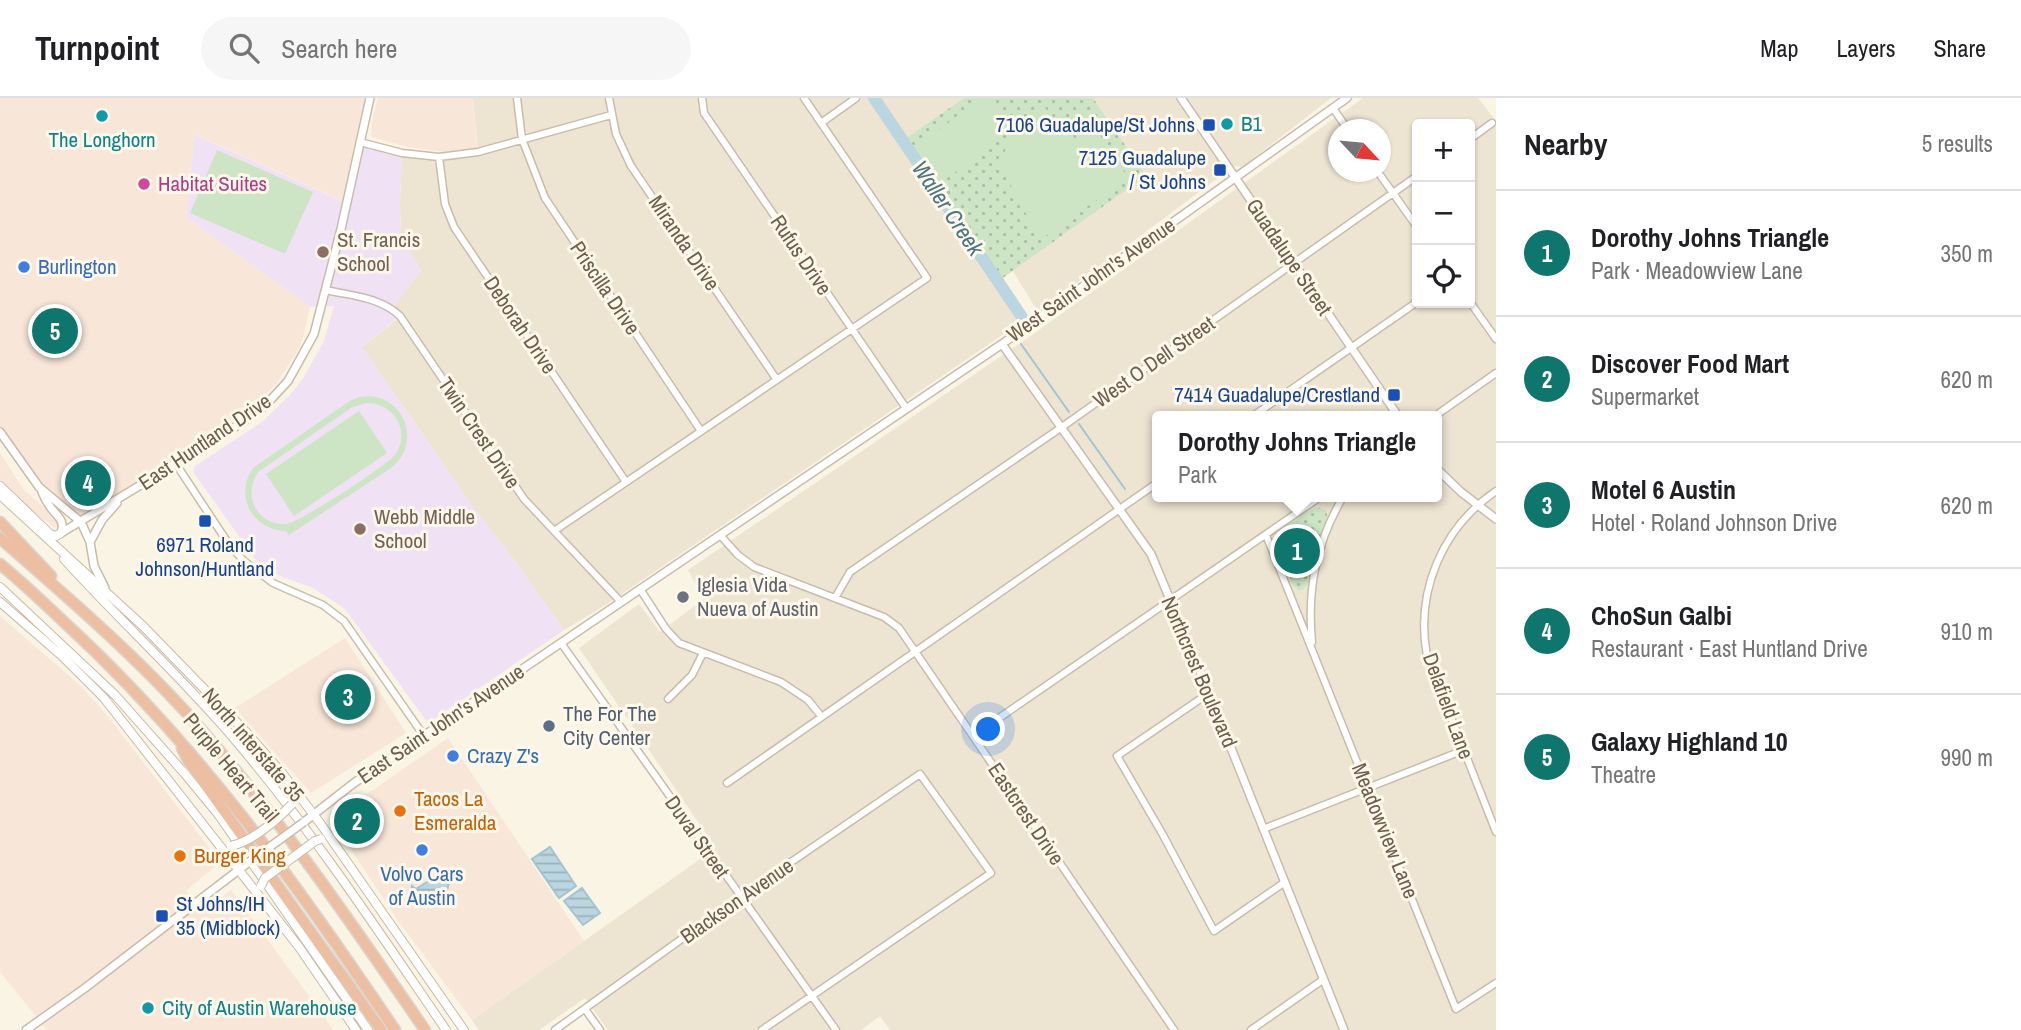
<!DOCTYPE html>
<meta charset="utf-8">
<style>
body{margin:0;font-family:"Archivo Narrow",sans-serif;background:#f6f6f6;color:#202124}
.controls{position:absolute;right:21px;top:21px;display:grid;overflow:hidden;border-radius:7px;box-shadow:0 2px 5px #0004}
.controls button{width:63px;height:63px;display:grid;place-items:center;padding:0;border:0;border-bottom:2px solid #e0e0e0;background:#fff;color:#202124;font:35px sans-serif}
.compass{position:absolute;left:1328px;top:21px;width:63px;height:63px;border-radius:50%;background:#fff;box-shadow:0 2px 5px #0004;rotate:116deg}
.you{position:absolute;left:989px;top:632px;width:24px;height:24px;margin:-18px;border:5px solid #fff;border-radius:50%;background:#1a73e8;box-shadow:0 0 0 10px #1a73e833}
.badge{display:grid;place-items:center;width:46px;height:46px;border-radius:50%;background:#0f766e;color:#fff;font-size:23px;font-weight:700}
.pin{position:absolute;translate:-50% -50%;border:4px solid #fff;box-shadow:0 2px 7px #0006}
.popup{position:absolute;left:1152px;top:313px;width:290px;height:91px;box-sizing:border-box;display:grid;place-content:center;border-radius:7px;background:#fff;filter:drop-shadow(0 2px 5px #0005);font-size:23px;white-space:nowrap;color:#757577}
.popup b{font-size:26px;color:#202124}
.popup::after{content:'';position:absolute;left:50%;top:100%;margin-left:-14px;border:14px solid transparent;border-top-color:#fff}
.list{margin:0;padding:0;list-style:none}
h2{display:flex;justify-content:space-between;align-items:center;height:91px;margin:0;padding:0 28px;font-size:30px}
h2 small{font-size:23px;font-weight:400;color:#757577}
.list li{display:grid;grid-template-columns:46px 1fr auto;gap:21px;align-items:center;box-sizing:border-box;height:126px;padding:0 28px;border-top:2px solid #e0e0e0}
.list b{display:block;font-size:26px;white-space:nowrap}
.list p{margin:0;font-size:23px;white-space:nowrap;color:#757577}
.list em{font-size:23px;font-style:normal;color:#757577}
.icon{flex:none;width:38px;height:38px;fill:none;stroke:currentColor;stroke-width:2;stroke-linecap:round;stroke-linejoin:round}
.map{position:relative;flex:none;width:1496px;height:932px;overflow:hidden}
header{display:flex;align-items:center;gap:42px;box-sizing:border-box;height:98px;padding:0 35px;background:#fff;border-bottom:2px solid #e0e0e0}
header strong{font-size:33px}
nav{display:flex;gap:38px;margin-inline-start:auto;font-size:24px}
.search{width:490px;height:63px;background:#f6f6f6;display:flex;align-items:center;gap:18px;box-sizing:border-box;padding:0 24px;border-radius:38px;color:#757577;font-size:26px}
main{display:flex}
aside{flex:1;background:#fff}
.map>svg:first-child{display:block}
</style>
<header>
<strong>Turnpoint</strong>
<div class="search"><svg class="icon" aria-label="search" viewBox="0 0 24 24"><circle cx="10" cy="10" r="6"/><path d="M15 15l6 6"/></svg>Search here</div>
<nav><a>Map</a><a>Layers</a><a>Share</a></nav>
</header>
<main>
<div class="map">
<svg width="1496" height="932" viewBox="0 0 1496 932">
<defs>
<pattern id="park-dots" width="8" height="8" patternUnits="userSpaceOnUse" patternTransform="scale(1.75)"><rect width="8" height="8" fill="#cde5c5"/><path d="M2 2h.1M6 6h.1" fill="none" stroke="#abbda2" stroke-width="1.8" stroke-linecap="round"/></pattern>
<pattern id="water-rules" width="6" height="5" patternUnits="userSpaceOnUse" patternTransform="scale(1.75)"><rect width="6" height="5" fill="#bbd6e0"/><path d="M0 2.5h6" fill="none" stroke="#9cb1b8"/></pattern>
</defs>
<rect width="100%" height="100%" fill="#f9f4e4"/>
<path fill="#ede4d2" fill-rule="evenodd" d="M473,0H964L903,43L1027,220L604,508L564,532L515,463L474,410L362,249L400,219L392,211L421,172L401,137L400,107L402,55L439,59L478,54Z
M1093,0H1331L1242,69L1234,68L1038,214L1013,173L1146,78Z
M1363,0H1478L1496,23V932H890L880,918L861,932H608L585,900L539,932H479L472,922L716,750L579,550L639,506L660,534L704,501L688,472L1032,237ZM1417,26H1470V205H1417ZM1338,32H1380V74H1338ZM1157,318H1437V399H1157Z"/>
<path fill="#f8e7d9" d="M0,0H370L347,105L196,37L186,119L310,209L305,232L300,249L277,285L255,307L175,358L124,398L81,424L39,389L0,334Z
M378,0H473L477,50L445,54L407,49L371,39L372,22Z
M0,355L24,392L55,419L59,425L55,430L21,404L0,382Z
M0,518L81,588L110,621L220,764L186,793L202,814L231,792L334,932H47L0,874Z
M345,540L406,635L311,695L235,610Z
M448,640L584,843L472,922L399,824L331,721Z"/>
<path fill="#f1e1f5" d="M195,37L346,105L360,44L402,55L400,107L401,137L421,172L393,211L400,218L362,249L474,410L515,463L564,532L428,625L345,511L313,490L280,478L256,462L193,374L195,368L262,324L290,297L304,279L324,243L334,208L310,209L186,119Z"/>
<path fill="url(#park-dots)" d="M964,0H1093L1146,78L1000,182L902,43Z
M1315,409L1326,412L1328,421L1319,441L1308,486L1302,492H1298L1292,486L1275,444L1277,435Z"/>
<path fill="#cde5c5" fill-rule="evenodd" d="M981,0H990L1006,21L989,50L939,86L915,50Z
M1045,10L1078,43L1090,33C1108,42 1118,64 1128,80L1040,142L1000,67C1003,50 1028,12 1045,10Z
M217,52L313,94L285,156L190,115Z
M371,298C408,303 420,347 391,370L289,437L286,433C252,432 234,398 253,370L348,304L359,299ZM366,305C393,304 412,333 395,357C386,368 299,425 286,426C274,427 261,421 255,409C249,397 251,385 258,374L351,310Z
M359,313L387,355L294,418L266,376Z"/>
<path fill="url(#water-rules)" stroke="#a3c4d1" stroke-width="2" d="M550,749L576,788L559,800L532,761Z
M445,773L450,781L447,792L428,801L426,807L419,805L411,793L412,788L416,791Z
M582,790L600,815L583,827L564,803Z"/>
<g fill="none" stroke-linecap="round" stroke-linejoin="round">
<path stroke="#a3c4d1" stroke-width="2" d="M1021,246L1069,314
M1079,326L1125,391"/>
<path stroke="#bbd6e0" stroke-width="12" d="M874,0L1022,219"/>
<g stroke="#c9bcac" stroke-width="9">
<path id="minor" d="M517,0L522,41L545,100L701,333
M609,0L616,36L631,68L777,282
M702,0L704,15L906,310
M1333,10L1348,32
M821,25L856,0
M1470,41L1492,25
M360,44L402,55L439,59L478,54L611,17
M439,59L445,106L454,129L626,384
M1378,74L1417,129
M326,192C352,198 380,199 400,218L524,401L621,504
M1470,204L1496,241
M1253,318L1417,204
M1435,318L1496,275
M176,366L230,448L244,463L273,485L323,507L344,523L424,638
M1496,393C1442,430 1415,494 1427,558L1496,734
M554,433L927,180L804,0
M720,437L738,457L754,469L884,519L899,530L1174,932
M1266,437L1456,911L1496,885
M640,491L666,531L679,545L781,584L808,602L821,618
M835,500L850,474L1062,329L1417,78
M1312,544C1307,491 1316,445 1343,399
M561,545L836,932
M1209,595L1117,658L1163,737L1214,833L1285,784
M668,601L692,577L703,555
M973,638L1320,399
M727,685L1157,385
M1263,731L1464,652
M585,911L600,932
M555,932L740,799L920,676L991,775L762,932
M1251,932L1324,881"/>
</g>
<g stroke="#c9bcac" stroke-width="10">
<path id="tertiary" d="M1181,0L1398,318
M1002,246L1151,456L1209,595L1344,932
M0,334L39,389L81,424L90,444L94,468L105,490
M1437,371L1461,394L1496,421
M42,394C44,399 47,405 51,410C58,419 65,422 61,435
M61,435L222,338L264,309L288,283L314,236L341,131L370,0
M90,444L102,422L117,405
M304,724L354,685L1002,246L1347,0
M26,932L85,890L249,764"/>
</g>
<g stroke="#c9bba8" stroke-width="10">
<path id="secondary" d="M0,388L50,436L56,438L61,435
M0,397L144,529L247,635L282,675L320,725L464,932
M64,461C120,523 182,579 236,643C313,734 379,834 446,932
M0,489L115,597L185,676L218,716L368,932
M0,504L62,558L104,600L299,849L356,932"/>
</g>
<g stroke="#dad5d1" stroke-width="13">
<path id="motorway" d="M0,424L51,478
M0,440C66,498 134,556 193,622C279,719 352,826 425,932
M0,466C22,484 43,504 63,523C197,646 294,782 395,932
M182,650L189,664L381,932"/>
</g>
<use href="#minor" stroke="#fff" stroke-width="6"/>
<use href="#tertiary" stroke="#fff" stroke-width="7"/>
<use href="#secondary" stroke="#fff" stroke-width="8"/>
<use href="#motorway" stroke="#edbfa2" stroke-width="10"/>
<g stroke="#c9bcac" stroke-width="10" stroke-linecap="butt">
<path id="tertiary-bridge" d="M249,764L304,724"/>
</g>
<g stroke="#c9bba8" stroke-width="10" stroke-linecap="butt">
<path id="secondary-bridge" d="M231,748C253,743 277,722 292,706
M261,788L265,780L315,743L321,741"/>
</g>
<use href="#tertiary-bridge" stroke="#fff" stroke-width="7"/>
<use href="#secondary-bridge" stroke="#fff" stroke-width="8"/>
</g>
<g fill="#0f9aa8" stroke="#fdf8ea" stroke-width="2.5">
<circle cx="102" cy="18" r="7"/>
<circle cx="1227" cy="26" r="7"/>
<circle cx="148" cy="910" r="7"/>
</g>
<g fill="#1a4fb4" stroke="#fdf8ea" stroke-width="2.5">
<rect x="1202" y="20" width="14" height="14" rx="3.5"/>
<rect x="1213" y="65" width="14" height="14" rx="3.5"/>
<rect x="1387" y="290" width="14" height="14" rx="3.5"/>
<rect x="198" y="416" width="14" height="14" rx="3.5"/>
<rect x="155" y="811" width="14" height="14" rx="3.5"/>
</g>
<circle fill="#d1479c" stroke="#fdf8ea" stroke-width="2.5" cx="144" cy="86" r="7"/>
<g fill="#8d6e63" stroke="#fdf8ea" stroke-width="2.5">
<circle cx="323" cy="154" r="7"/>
<circle cx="360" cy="431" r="7"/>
</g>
<g fill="#3f7fe0" stroke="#fdf8ea" stroke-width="2.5">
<circle cx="24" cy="169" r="7"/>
<circle cx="453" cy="658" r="7"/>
<circle cx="422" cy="752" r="7"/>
</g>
<circle fill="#6b7280" stroke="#fdf8ea" stroke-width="2.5" cx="683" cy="499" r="7"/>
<circle fill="#5c6f8a" stroke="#fdf8ea" stroke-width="2.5" cx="549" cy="628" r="7"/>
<g fill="#e8710a" stroke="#fdf8ea" stroke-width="2.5">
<circle cx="400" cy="713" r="7"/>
<circle cx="180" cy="758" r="7"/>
</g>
<g text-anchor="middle" stroke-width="6" stroke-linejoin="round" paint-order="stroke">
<g font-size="21" fill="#0d838f" stroke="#fdf8ea" text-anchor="start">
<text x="1241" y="33">B1</text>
<text x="102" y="49" text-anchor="middle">The Longhorn</text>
<text x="162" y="917">City of Austin Warehouse</text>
</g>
<g font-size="21" fill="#164399" stroke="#fdf8ea" text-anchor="end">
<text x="1195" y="34">7106 Guadalupe/St Johns</text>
<text x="1206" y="67">7125 Guadalupe<tspan x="1206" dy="24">/ St Johns</tspan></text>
<text x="1380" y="304">7414 Guadalupe/Crestland</text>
<text x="205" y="454" text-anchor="middle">6971 Roland<tspan x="205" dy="24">Johnson/Huntland</tspan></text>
<text x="176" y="813" text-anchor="start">St Johns/IH<tspan x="176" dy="24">35 (Midblock)</tspan></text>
</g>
<g font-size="21" fill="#b23c85" stroke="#fdf8ea" text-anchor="start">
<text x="158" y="93">Habitat Suites</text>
</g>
<g font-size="21" fill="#785e54" stroke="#fdf8ea" text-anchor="start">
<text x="337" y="149">St. Francis<tspan x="337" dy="24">School</tspan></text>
<text x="374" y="426">Webb Middle<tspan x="374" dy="24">School</tspan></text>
</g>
<g font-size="21" fill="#6f5d4d" stroke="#fdf8ea">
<text transform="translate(684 145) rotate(56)" y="7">Miranda Drive</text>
<text transform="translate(801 157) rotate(56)" y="7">Rufus Drive</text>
<text transform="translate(1289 159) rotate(56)" y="7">Guadalupe Street</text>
<text transform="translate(1091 182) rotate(-35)" y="7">West Saint John's Avenue</text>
<text transform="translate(605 190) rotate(56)" y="7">Priscilla Drive</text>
<text transform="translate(520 227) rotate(56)" y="7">Deborah Drive</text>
<text transform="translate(1154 264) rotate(-35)" y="7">West O Dell Street</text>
<text transform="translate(479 335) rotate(56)" y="7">Twin Crest Drive</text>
<text transform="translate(205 344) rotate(-34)" y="7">East Huntland Drive</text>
<text transform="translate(1199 574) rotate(67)" y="7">Northcrest Boulevard</text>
<text transform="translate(1448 608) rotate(70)" y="7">Delafield Lane</text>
<text transform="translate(441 626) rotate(-34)" y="7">East Saint John's Avenue</text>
<text transform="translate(253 647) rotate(49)" y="7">North Interstate 35</text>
<text transform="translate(231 670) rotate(50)" y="7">Purple Heart Trail</text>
<text transform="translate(1026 716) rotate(56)" y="7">Eastcrest Drive</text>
<text transform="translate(1385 733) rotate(68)" y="7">Meadowview Lane</text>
<text transform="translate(697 739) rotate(55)" y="7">Duval Street</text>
<text transform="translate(737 803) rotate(-35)" y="7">Blackson Avenue</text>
</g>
<g font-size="21" fill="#366cbe" stroke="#fdf8ea" text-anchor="start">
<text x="38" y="176">Burlington</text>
<text x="467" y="665">Crazy Z's</text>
<text x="422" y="783" text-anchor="middle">Volvo Cars<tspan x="422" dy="24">of Austin</tspan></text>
</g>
<g font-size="21" fill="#5b616d" stroke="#fdf8ea" text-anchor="start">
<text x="697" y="494">Iglesia Vida<tspan x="697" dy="24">Nueva of Austin</tspan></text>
</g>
<g font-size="21" fill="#4e5e75" stroke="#fdf8ea" text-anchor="start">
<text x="563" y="623">The For The<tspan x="563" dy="24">City Center</tspan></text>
</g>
<g font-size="21" fill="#c56008" stroke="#fdf8ea" text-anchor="start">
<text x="414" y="708">Tacos La<tspan x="414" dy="24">Esmeralda</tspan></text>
<text x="194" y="765">Burger King</text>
</g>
<g font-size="23" font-style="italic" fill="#4c7586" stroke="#fdf8ea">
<text transform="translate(948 110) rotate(56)" y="8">Waller Creek</text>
</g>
</g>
</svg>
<div class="controls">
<button>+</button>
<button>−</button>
<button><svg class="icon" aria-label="locate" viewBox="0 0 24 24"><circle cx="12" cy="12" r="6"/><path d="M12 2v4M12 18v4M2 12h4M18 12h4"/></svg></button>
</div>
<svg class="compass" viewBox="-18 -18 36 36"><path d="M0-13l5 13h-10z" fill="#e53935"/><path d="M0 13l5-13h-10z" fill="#757577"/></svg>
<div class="you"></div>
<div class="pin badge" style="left:1297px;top:453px">1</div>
<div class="popup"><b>Dorothy Johns Triangle</b>Park</div>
<div class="pin badge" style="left:357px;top:723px">2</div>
<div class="pin badge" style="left:348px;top:599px">3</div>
<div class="pin badge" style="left:88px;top:385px">4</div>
<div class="pin badge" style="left:55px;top:233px">5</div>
</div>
<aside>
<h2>Nearby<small>5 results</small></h2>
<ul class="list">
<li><span class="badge">1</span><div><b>Dorothy Johns Triangle</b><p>Park · Meadowview Lane</p></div><em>350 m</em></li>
<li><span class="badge">2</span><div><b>Discover Food Mart</b><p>Supermarket</p></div><em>620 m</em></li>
<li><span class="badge">3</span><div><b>Motel 6 Austin</b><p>Hotel · Roland Johnson Drive</p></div><em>620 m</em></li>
<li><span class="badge">4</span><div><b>ChoSun Galbi</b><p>Restaurant · East Huntland Drive</p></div><em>910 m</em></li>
<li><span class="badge">5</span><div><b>Galaxy Highland 10</b><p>Theatre</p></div><em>990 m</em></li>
</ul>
</aside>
</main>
